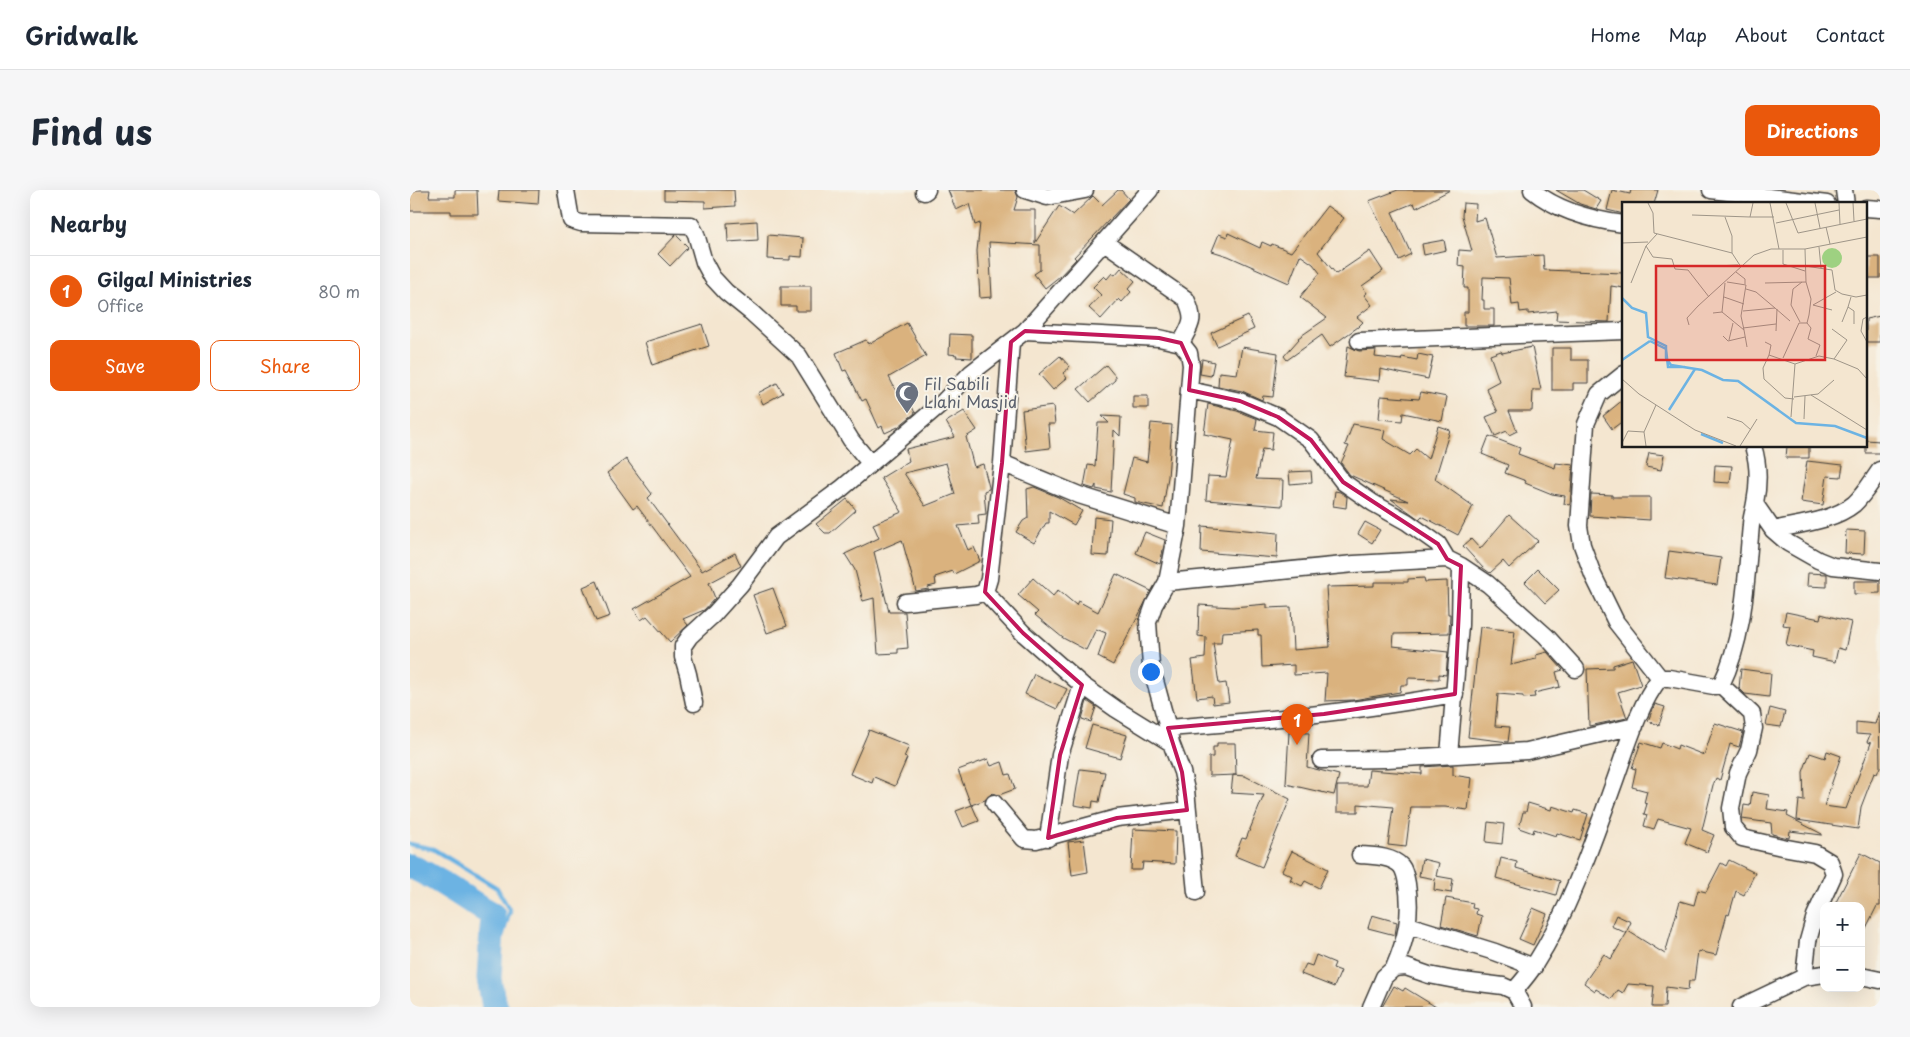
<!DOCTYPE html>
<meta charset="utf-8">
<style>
body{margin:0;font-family:"Playpen Sans",sans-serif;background:#f6f6f7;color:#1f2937}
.controls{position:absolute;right:15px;bottom:15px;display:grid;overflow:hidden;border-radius:10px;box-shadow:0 5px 20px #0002}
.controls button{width:45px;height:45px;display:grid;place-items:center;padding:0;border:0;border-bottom:1px solid #e0e1e3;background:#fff;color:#1f2937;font:25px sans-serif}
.you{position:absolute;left:740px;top:481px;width:18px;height:18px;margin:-12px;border:4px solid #fff;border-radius:50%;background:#1a73e8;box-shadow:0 0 0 8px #1a73e833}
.badge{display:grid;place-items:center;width:32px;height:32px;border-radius:50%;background:#ea580c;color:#fff;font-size:16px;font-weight:700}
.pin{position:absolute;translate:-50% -41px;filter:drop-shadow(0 1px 2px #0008)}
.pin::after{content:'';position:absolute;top:26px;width:18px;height:15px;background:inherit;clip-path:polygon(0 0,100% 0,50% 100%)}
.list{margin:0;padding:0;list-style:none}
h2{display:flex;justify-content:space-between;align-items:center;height:65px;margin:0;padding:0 20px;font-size:21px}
h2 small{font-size:16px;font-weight:400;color:#747a83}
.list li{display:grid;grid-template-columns:32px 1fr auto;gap:15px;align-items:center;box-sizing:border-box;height:70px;padding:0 20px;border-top:1px solid #e0e1e3}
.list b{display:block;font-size:19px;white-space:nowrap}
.list p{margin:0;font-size:16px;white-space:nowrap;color:#747a83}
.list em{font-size:16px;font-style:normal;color:#747a83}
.actions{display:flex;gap:10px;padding:15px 20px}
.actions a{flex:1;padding:11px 0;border:1px solid #ea580c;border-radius:10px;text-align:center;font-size:18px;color:#ea580c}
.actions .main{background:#ea580c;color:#fff}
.map{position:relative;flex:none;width:1470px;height:817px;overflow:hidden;border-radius:10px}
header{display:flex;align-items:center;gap:30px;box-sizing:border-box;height:70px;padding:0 25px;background:#fff;border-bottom:1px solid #e0e1e3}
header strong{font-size:24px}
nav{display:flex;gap:28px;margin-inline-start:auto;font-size:18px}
.intro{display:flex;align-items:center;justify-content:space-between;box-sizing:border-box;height:120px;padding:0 30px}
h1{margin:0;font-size:35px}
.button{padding:12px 22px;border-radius:10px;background:#ea580c;color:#fff;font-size:18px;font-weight:700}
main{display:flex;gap:30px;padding:0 30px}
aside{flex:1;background:#fff;border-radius:10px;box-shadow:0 5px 20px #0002}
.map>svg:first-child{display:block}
</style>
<header>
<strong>Gridwalk</strong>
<nav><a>Home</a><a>Map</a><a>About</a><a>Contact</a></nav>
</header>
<div class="intro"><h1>Find us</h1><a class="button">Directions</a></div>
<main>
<aside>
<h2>Nearby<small></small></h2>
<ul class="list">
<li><span class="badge">1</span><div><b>Gilgal Ministries</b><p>Office</p></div><em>80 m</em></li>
</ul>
<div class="actions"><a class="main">Save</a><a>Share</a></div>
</aside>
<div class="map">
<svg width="1470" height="817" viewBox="0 0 1470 817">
<rect width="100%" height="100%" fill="#f7f3e8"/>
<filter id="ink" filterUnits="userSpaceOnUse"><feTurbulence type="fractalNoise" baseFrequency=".02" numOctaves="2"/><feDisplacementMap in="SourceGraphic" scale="10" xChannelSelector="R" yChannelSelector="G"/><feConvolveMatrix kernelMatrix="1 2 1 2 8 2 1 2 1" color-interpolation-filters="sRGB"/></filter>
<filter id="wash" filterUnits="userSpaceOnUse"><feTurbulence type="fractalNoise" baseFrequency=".0096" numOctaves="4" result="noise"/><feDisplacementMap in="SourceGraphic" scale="20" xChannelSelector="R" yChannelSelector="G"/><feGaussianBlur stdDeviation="1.12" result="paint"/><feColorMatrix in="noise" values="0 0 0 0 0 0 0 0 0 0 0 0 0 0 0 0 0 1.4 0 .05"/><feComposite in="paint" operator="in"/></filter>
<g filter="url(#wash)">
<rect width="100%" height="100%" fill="#f4e6d0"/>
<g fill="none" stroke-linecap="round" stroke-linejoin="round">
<path stroke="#6cb3e3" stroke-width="4.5" d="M0,654L23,659L87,698L100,721L89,756L88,796L97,817"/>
<path stroke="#6cb3e3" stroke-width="25" d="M0,676C30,689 55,709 83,725L79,788L84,817"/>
</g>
<g id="blocks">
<path fill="#dab27e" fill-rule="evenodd" d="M5,0H20L19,7H45V0H67L68,24H41V21H0V2H5Z
M89,0H129L128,14L88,11Z
M254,0H324L325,16L295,18V11L254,10Z
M538,0H605L608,7L604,20H625V53L649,16L663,25L683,6L692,15L708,0H711L719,9L664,67L666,69L650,86L635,98L624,84L630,80V55L579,52L582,107L570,108L567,61L570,33L565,35L559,14L546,20Z
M988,0H1040L1006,18L1004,13L982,22L1001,64L989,70L959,11Z
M1146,0H1173L1191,11L1186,19L1170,14Z
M1202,0L1220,4L1221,0H1248L1244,14H1214V24L1197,20Z
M1053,13L1066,14L1065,31L1075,28L1087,68L1133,65L1134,80L1214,83V98L1201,96L1199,132L1146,130L1147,121L1118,124V121L1110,122L1109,114L1102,115L1099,88L1073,87L1072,110H1074V119H1084V136H1054V122H1058V98H1054L1055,77L1048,76L1049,60L1062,61L1052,26Z
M917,16L934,28L908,62L926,84L960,61L973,81L952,96L957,103L954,105L962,115L947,127L953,132L948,137L920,157L912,145L877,170L874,166L889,149L888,148L917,128L890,107L910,83L903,74L890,65L879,93L818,66L802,61L809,44L817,47L818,43L850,58L852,52L861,56L862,54L881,62Z
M347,31L348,50L318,52L317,33Z
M266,45L278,57L260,76L248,64Z
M358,45L393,48L392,67L380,66V70L357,69Z
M1034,50L1036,60L1014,65L1012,54Z
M1456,67H1470V88H1456Z
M711,78L725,91L718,99L721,102L712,112L709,109L691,129L679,118L691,105L683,97L694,86L697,89L702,83L705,85Z
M371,96H401V121H386V116H371Z
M838,126L844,139L807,156L801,143Z
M1470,126V152H1456V129Z
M497,133L516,166L479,187L490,209L497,206L505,223L488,237L475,243L472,236L469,238L456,209L452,211L436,180L433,181L426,163L456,150L458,154L463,152Z
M292,134L299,156L242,175L235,152Z
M540,144L562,145V168L546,167L547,165L539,164Z
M938,156L949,161L966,160L965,167L991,170L992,167L1007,170L1008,164L1023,167L1018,189L970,179L969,191L934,187Z
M832,157L868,163L863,207L853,206L852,210L832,201L808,196L809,182L827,184Z
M1122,157L1131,200H1123L1122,221H1099L1107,241L1099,245L1097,241L1085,246L1076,227L1088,222L1076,198L1089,191L1080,165L1091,161L1092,163Z
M1142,158H1161V170H1178V193H1163V200H1142Z
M650,166L660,177L653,183L657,188L643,200L629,184Z
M792,169L804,172L801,186L790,184Z
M696,175L705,186V190L680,212L668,199Z
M367,193L373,203L353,214L348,203Z
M1011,202L1037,207L1032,231L993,223L992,231L969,229L971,206L1009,209Z
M723,206H738V218H723Z
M1214,209V230L1202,239L1193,226Z
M798,214L827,221L847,229L845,240L863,242L861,260L852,259L846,289L873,290L872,316L796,310L798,286L816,287L823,250L794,244Z
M643,216L645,234H638L640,258L616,261L612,220Z
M554,221L567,240L556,247L564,277L573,274L579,297V299L574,301L576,324L568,325L569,334L548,336L558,360L564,357L570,371L544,384L543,381L525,387L526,395L518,397L519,399L506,401L492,350L464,362L479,422H495L498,458L488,459V463L468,464L464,408L453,411L445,380L435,364L469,348L463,334L492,322L471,288L499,271L496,259L545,247L536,232ZM536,273L545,304L515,316L494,283Z
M692,226L711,227L710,246L704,240L701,302L686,299V295L684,299L674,296L678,275L685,276L688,233H699Z
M741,233L762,235L758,287L753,318L725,312V308L713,304L722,268L737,272Z
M943,234L975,240L973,249L1000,265L1006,259L1018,269L1028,236L1040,240L1025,289L1063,316L1048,345L1012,326L1009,329L981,309L998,311L940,285L931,273L939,256L935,255Z
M1079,246L1110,258L1108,264L1145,278L1146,273L1163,275L1160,315L1154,314L1155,306L1142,304L1115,293L1116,291L1095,283L1098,275L1072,264Z
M1456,250L1470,251V263H1456Z
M1377,256H1399V268H1376Z
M1239,263L1254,265L1251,280L1236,277Z
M216,269L242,304L238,308L292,381L325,363L331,376L299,393L305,408L294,420L273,429L278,435L260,452L237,426L231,430L224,419L280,387L227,316L223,319L197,283Z
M1397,271L1433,275L1431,287L1417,286L1413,315L1391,312Z
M1305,275L1322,276L1320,293L1304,292Z
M901,281L902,292L880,294L879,282Z
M624,297L648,307L672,321L664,335L639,321V333H636L624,353L606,342L613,331L618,328L617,299Z
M925,301L930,302L937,307L936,318L923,316Z
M1181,304L1202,305V307H1240V330L1180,326Z
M437,309L446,320L420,343H415L406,334Z
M1099,325L1128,351L1099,378L1093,371L1080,383L1073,378L1053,356L1061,349L1070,359Z
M684,327L701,329L698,366L682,365Z
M955,332L970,340L962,353L948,344Z
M792,336L868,343L867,368L791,362Z
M1436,340L1455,341L1454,364L1435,363Z
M735,342L755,350L750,374L726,363Z
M1259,361L1311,368L1307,395L1255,388Z
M1128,379L1149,400L1135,413L1115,392Z
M1398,383L1417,384V397L1397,396Z
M706,384L741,401L703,475L688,467L696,443L686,439L676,460L653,448L625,425L628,422L608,405L623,388L643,406L648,400L666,415L668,411L688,422Z
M1014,388L1015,392L1037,391L1038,424H1040L1039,443L984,444L983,456L1038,462L1036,485L1029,484V489L998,488V495H991L990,502L943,510L915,511L917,483L884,485V475L852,477L851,445H848V440L812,442L811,453H803L809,494L816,493L819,512L803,514L802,506L787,508L782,470L795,468L796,447L788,446L789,415L823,417L857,414V418L881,417L883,460L920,457L916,397L964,396V392H998V389Z
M187,391L200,426L186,431L173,397Z
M1444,391H1470V403L1444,404Z
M363,398L377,436L357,443L343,405Z
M1376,422L1410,429L1411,424L1441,432L1435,460L1428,458L1425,472L1402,467L1403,461L1376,455L1380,436L1373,435Z
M1070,437L1105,441L1101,475L1126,469V465L1137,462L1153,480L1146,482L1150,497L1124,503L1125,507L1113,508V506L1088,504L1085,536L1100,537L1098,552L1058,547Z
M1222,469L1231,495L1208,502L1217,528L1179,536L1177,479L1203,478V475Z
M1331,479L1361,483L1359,507L1335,504L1329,498Z
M624,484L657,499L647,519L615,504Z
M677,511L686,517L681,532L672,529Z
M1245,514L1255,517L1249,535L1238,531Z
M1360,518L1375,522L1371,537L1356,535Z
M1469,522L1470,577L1467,584L1464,583L1451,617L1448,639L1387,630L1389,610L1394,611L1393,582L1400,563L1415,568L1417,561L1431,566L1414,616L1436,619L1461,553L1457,552L1460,545L1446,544V532L1465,534Z
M1305,533L1333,542L1329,557L1320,554L1310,590L1306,588L1303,595L1292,640L1304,645L1297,662L1275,653L1281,638L1248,629L1244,639L1234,636L1237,625L1234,624L1237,614L1234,613L1237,601L1222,597L1226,579L1222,578L1231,552L1250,558L1252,553L1267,559L1268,555L1294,565Z
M682,535L717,545L710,568L675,558Z
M459,540L499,556L494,567L497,568L485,596L464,587L462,593L440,584Z
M879,542L899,543L897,577L929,585L924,605L876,594Z
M807,553H825L826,585L799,586V567H803V557H807Z
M578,569L581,576L592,572L596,585L600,584L605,599L589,605L582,603L575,610L561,615L548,580Z
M1043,575V585L1062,588L1058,620L1035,617H1001L996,657L978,655L983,617L948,614V622H927V596H957L959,580L1012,584V577Z
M670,579L695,582L689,612L683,611L682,618L664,615Z
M823,585L835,586L880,609L852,677L825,666L832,648L836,649L854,605L821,603Z
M1342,602L1359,605L1357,619L1378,622L1377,626L1412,644V645L1380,641L1379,648L1374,647L1362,644L1361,633L1332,629L1334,615L1340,616Z
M1118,613L1141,620L1142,616L1164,623L1165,620L1178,624L1170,650L1147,643L1146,646L1124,639L1123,643L1109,638L1113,622H1116Z
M562,615L569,631L553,637L546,621Z
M1078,632L1094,634L1092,654L1076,652Z
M723,639L766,641L765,674L733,672L732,680H721Z
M674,650L678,682L662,685L658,652Z
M882,661L918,679L909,698L895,691L892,696L880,690L882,686L872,681Z
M1451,663L1470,673V716H1467L1451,748V716H1424Z
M1091,668L1107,672L1106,678L1150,691L1146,705L1086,688Z
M1012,669L1029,673L1026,686L1043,689L1041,703L1024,700L1025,689L1009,686Z
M1319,670L1345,683L1334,705L1326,701L1319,725L1317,724L1306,765L1288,761L1284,791H1279L1278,800L1256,797L1255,817H1242L1244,796L1218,794L1213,803L1208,800L1202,809L1186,799L1185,801L1174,793L1194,764L1201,769L1218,741L1255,764L1270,711L1284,715L1288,700L1296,702L1311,673L1316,676Z
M1036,708L1063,713L1062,718L1067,719L1066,724L1072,726L1068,746L1031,735Z
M1123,718L1137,724L1123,755L1109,749Z
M962,725L987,732L985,745L958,738Z
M1206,725L1221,732L1216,743L1201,736Z
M906,765L925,773L923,778L931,781L924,797L891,784L896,774L902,776Z
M984,796L993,801L995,798L1026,817H972Z"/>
</g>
</g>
<g filter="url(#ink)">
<use href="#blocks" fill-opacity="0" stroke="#3c3a37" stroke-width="1"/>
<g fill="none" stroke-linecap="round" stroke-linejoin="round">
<g stroke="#3c3a37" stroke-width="19">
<path id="minor" d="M156,0L161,30L171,33L281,35L286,44L294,72L302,87L316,102L342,123L389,166L441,250L460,273
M615,0L637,7L675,0
M1122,0C1148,21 1182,30 1214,34
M1301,0L1417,14
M1434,0L1436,14
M514,2L517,0
M1456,18L1470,19
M694,52L776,109C786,130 781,134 771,153
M615,141L749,148L771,153L779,163L781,175L768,336L757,392L744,415L738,432L741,476L758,538L761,553
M949,151L1214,141
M1214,184L1189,204L1176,234L1169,336L1172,355L1183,385L1206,432L1250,488
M779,200L830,211L868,227L901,250L933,292L963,313L997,332L1028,354L1037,369
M592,273L669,305L768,336
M1345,314L1363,340L1378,353L1408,370L1423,376L1470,381
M1363,340C1389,334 1423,331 1444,314C1454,305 1462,291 1470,280
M757,392L944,374L1037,369L1051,376L1078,394L1136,446L1166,479
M575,402L613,443L672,495L706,519L761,553L772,582L776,600L786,702
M495,412L566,405L575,402L579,389L592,273L601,152
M1311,495L1342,524L1344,538L1339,560L1328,583L1321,618L1323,637L1332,648L1372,657L1405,663L1420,672L1424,684L1405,726L1398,751L1394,787
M284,513L278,484L273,467V456L280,446L304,424L330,395L366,347L431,299L533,212L561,183L615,141L740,0
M758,538C855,531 950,521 1045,504
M1039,565L1050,435L1051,376
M911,570L977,569L1117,561L1225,536
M584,613L614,649L626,650L707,628L777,620
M638,648L650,565L672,495
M950,665C963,666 982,666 991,676C995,681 996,688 997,694C1002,725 996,750 984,778
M998,735L1085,762L1124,777
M1451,786L1470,790
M1104,801C1111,793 1119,784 1125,774C1160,719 1182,654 1204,593C1216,560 1229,514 1250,488H1259L1304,496L1311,495C1335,446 1336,388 1341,335C1341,328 1344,320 1345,313C1349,293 1349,275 1343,256
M961,817L974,787L984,778L996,777L1019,785L1045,790L1093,796L1104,801L1113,817
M1331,817L1394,787L1414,784"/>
</g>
<use href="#minor" stroke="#fff" stroke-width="16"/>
</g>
</g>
<path fill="none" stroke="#c2185b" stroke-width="4" stroke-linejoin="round" d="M615,141L749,148L771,153L781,175L779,200L830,211L868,227L901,250L933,292L1028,354L1037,369L1051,376L1045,504L914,524L758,538L772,582L777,620L707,628L638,648L650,565L672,495L613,443L575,402L592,273L601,152Z"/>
<defs>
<g id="mosque-pin" transform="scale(1.25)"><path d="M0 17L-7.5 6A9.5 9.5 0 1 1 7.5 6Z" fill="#6b7280" stroke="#f7f3e8"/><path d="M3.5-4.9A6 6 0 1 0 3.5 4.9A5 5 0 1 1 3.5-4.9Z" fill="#fff"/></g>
</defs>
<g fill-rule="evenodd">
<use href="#mosque-pin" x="497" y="203"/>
</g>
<g text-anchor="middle" stroke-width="4" stroke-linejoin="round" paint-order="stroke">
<g font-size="16" fill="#5b616d" stroke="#f7f3e8" text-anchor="start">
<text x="514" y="200">Fil Sabili<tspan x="514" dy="18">Llahi Masjid</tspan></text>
</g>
</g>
<g transform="translate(1212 12)">
<rect width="245" height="245" fill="#f4e6d0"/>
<path d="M200 56a10 10 0 1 1 20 0a10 10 0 1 1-20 0Z" fill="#9ed181"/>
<path fill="none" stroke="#6cb3e3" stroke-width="2.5" d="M0,96L10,106L24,111L26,135L44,144V156L49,163L80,168L101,178L116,179L174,221L213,224L245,236M28,139L44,147L46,165H63M0,158L28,139M47,208L73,167M79,232L101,241"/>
<path fill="none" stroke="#9e9588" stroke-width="1" d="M26,1L31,11L32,31L110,51L119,65M131,1L128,15H152M148,1L157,47M164,1L176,31L245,17M193,1L198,26M217,1L218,22M231,1L232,19M70,13L128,15M103,15L110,34V51M154,21L217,8M204,25L208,42M0,41L26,40M24,44L31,55L50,57L53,67L66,68L87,95M197,45L199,66M161,48V62L183,69M93,64L116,63M183,64L210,68L213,88L220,92L234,95L245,93M114,70L123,77V82M105,80L124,83L119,114L122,128M9,81L24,44L35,32M143,81L184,80M124,87L134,90L153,106M102,95L122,102M229,95L226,105L232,109V122M191,103L214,90M191,103L210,108M121,109L153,106L168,119M100,110L122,128L125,145M91,111L100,110L103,81M245,115L241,117L239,129L245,140M178,120L169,103L171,87L180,80M220,120L226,105M185,121L189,126L186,137L198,143L194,154M67,123L65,116L76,104L132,53L149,47H183L245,35M121,126L154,122M210,127L225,138L212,157M154,129L155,107M101,134L106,139L123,135M107,138L111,121M143,140L149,143L147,153M161,156L177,121H185L187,113L189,97L184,80L183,47M0,177L17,192L73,228L114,244M189,193L245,228M172,195L196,192L212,178M172,197L163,196L142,177L141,166L147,153L173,162L197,154L212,157L236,167L245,177M105,215L120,220L129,228M169,215L173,162M182,217L183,194M0,241L6,229L22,230M24,244L22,230L34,203M118,244L135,217"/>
<path fill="#d62828" fill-opacity="0.15" stroke="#d62828" stroke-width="2.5" d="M34,64H203V158H34Z"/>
<rect width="245" height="245" fill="none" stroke="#1c1c1c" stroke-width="2.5"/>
</g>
</svg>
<div class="controls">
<button>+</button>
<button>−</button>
</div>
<div class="you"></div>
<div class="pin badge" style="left:887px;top:555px">1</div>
</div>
</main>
